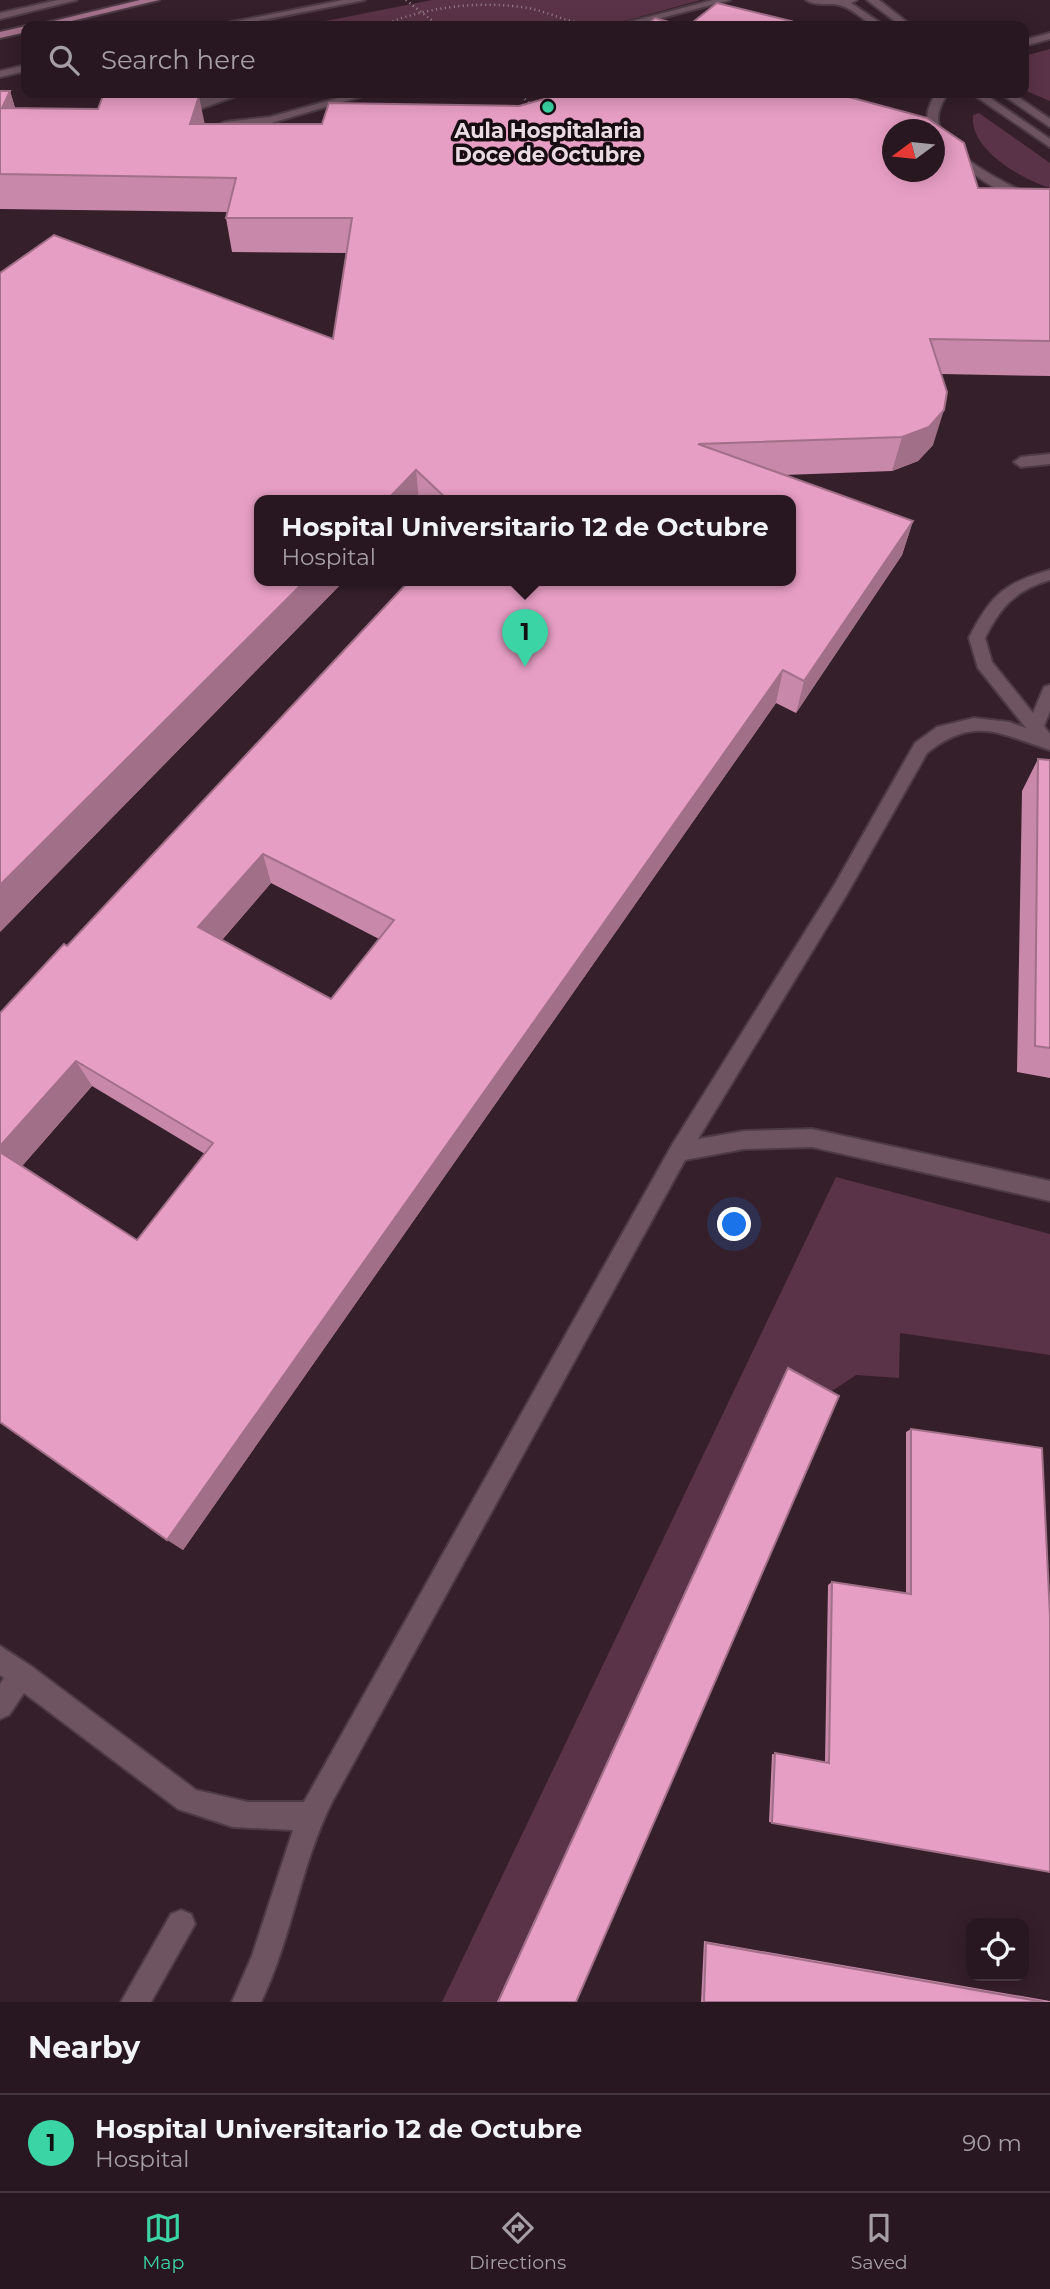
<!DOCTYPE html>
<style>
body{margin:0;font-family:Montserrat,sans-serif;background:#34242d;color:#f1f3f6}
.controls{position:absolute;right:21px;bottom:21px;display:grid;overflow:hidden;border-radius:14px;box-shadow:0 4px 18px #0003}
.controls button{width:63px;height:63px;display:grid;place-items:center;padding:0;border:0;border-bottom:2px solid #44363e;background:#281720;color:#f1f3f6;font:35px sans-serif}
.compass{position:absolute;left:882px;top:119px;width:63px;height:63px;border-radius:50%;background:#281720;box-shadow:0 4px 18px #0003;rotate:255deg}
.you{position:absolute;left:735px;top:1225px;width:24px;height:24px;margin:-18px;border:5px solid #fff;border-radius:50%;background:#1a73e8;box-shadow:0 0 0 10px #1a73e833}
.badge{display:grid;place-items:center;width:46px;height:46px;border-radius:50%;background:#3ad4a5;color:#111;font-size:23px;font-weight:700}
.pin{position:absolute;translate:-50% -58px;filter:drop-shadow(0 2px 4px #0008)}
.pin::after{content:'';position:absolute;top:37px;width:24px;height:21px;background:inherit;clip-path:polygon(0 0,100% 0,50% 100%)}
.popup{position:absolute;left:254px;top:495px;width:542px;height:91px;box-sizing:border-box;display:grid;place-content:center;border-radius:14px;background:#281720;filter:drop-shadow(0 2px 5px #0005);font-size:23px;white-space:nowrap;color:#a59fa5}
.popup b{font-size:26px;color:#f1f3f6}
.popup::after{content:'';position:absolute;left:50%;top:100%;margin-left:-14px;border:14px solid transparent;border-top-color:#281720}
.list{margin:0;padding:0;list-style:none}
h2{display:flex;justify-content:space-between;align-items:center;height:91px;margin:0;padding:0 28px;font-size:30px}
h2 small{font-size:23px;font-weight:400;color:#a59fa5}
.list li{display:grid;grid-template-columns:46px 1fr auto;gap:21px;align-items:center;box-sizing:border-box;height:98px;padding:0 28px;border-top:2px solid #44363e}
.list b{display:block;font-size:26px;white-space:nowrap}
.list p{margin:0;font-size:23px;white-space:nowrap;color:#a59fa5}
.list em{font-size:23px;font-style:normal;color:#a59fa5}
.icon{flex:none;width:38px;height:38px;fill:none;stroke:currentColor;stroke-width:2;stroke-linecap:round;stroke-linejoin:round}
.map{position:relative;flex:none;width:1050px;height:2002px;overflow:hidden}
.search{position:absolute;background:#281720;box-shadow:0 4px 18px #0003;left:21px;right:21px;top:21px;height:77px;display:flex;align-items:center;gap:18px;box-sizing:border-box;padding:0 24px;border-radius:14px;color:#a59fa5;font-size:26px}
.sheet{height:189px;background:#281720}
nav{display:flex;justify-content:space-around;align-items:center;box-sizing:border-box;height:98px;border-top:2px solid #44363e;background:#281720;font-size:19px;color:#a59fa5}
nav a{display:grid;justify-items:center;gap:4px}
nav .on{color:#3ad4a5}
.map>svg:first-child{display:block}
</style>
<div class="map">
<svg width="1050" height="2002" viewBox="0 0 1050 2002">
<rect width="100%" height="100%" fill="#351f2a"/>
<path fill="#5b3348" d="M432,0H701L606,26H300Z
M1050,49V101L1024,90V56Z
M979,113L1050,163V188C1022,179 969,150 973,115Z
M836,1177L1050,1234V1355L900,1333L899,1378L856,1375L826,1395L497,2002H442Z"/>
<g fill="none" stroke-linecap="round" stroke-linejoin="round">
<g stroke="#4d3a45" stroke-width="4">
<path id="service" d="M58,0H77L0,19V13Z
M343,0H365L233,26H212Z
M713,0H730L631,26H614Z
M1050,33V39L1024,46V40Z
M26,65V71L0,77V71Z
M111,93L211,98L228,93H244L200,109L196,108V104L117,96Z
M356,93H373L271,123L225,128L219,125L225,122L270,117Z
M936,93H948C943,101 938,109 938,119C940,155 1020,191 1050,204V212C1008,200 962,171 934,138V130H930C924,116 929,105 936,93Z
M1050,454V464L1021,467L1014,462L1021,457Z
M1050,570V580C1016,590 1000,607 985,638L992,662L1033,713L1044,687L1050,685V711L1044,726L1050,734V750C999,734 975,715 927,753L847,894L698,1139L744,1131L812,1129L1050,1181V1201L812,1147L744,1149L685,1160L332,1802C300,1866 292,1938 261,2002H232L252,1956L293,1830L233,1827L178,1809L24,1693L9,1715L0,1719V1684L4,1678L0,1675V1646L31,1666L196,1790L248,1802H304L672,1145L835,884L915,743L937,727L974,718L1009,722L1026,728L978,668L969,638C990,596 1004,583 1050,570Z
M181,1910L191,1914L195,1924L151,2002H121L171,1914Z"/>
</g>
<g stroke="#4d3a45" stroke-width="4">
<path id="minor" d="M806,0H857L851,3L885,26C865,27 857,9 839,5C828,2 817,7 806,0Z
M867,0H879L912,26H901Z
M971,93H983L1050,139V147Z
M1000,93H1012L1050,119V127Z"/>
</g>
<g stroke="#4d3a45" stroke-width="4">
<path id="primary" d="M140,0H159L51,26H33Z
M26,26V32L0,38V32Z"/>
</g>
<path stroke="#98858f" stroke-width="2.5" stroke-dasharray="1 3.5" stroke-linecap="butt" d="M406,0L439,26
M380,26C426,7 478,0 528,8C549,12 568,23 590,24
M518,93L533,106"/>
<use href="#service" fill="#6d5460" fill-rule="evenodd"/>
<use href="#minor" fill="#6d5460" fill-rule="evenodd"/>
<use href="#primary" fill="#a5718c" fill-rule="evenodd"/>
</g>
<path fill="#c788a9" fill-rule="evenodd" d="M0,91H10L15,108L205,124H322L519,106L562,94L978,188L1050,189V376L941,374L933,445L918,461L892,471L785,475L913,521L902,555L796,713L776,703L183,1550L0,1422V1013L67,946L791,501H259V581H344L0,932L333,339L346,253L232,252L226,218L227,212L0,209ZM271,883L379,939L331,999L222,940ZM92,1086L205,1154L137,1240L22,1166Z
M1038,759L1050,760V1078L1017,1072L1022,791Z
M788,1368L576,2002H497L785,1373Z
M911,1429L1050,1872L769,1822L772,1754L825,1762L828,1585L832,1582L906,1594V1432Z
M704,1941L1050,2001V2002H701Z"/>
<path fill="#a26f89" d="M10,91L20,125L2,108Z
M199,96L206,130L190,124Z
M944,410L933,445L918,461L892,471L902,437Z
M416,470L419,501H386Z
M913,521L902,555L796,713L804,681Z
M305,581H344L0,932V885Z
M783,670L776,703L183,1550L167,1540Z
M263,854L271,883L209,955L198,927Z
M76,1061L92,1086L16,1173L0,1154V1146Z"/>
<path fill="#e79ec4" stroke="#a26f89" stroke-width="2" fill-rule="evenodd" d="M717,3L791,21L785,26H688Z
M655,18L683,26H645Z
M0,91H10L2,108L98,109L104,93L199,96L190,124H322L329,103L519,106L562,94L564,93H834L927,118L964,143L978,188L1050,189V341L930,339L947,392L944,410L929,427L902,437L698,444L913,521L804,681L783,670L167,1540L0,1422V1152L137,1240L213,1143L76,1061L0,1146V1013L64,944L67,946L409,581H791V501H449L416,470L386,501H259V581H305L0,885V273L54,235L333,339L352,218H226L236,178L0,174ZM892,130H934V172H892ZM263,854L394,920L331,999L198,927Z
M1038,759L1050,760V1048L1035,1046Z
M788,1368L839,1396L576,2002H498Z
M911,1429L1042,1448L1050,1617V1872L772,1823L775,1753L829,1763L832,1582L911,1594Z
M706,1943L1044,2002H704Z"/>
<circle fill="#3ad4a5" stroke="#160c11" stroke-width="2.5" cx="548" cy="107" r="7"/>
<g text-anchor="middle" stroke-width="7" stroke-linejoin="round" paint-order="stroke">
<g font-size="21" font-weight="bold" fill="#eadae2" stroke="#160c11">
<text x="548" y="138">Aula Hospitalaria<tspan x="548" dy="24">Doce de Octubre</tspan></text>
</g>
</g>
</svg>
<div class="controls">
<button><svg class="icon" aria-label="locate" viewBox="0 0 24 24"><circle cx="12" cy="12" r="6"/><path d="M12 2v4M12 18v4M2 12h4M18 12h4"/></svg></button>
</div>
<svg class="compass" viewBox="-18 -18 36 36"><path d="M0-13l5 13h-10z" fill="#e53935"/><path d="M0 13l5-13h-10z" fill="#a59fa5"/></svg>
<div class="you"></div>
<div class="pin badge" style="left:525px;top:667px">1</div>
<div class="popup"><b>Hospital Universitario 12 de Octubre</b>Hospital</div>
<div class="search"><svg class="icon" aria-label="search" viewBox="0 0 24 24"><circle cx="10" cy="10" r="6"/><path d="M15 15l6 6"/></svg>Search here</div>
</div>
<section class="sheet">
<h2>Nearby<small></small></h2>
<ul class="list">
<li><span class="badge">1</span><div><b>Hospital Universitario 12 de Octubre</b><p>Hospital</p></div><em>90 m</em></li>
</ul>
</section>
<nav>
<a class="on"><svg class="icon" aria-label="map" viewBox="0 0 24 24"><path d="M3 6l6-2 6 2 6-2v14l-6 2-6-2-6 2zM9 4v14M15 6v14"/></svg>Map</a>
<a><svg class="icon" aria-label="directions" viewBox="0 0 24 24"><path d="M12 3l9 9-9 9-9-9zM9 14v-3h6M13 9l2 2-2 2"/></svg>Directions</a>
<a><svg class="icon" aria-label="saved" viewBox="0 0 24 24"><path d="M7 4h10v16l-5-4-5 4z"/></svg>Saved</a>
</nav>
